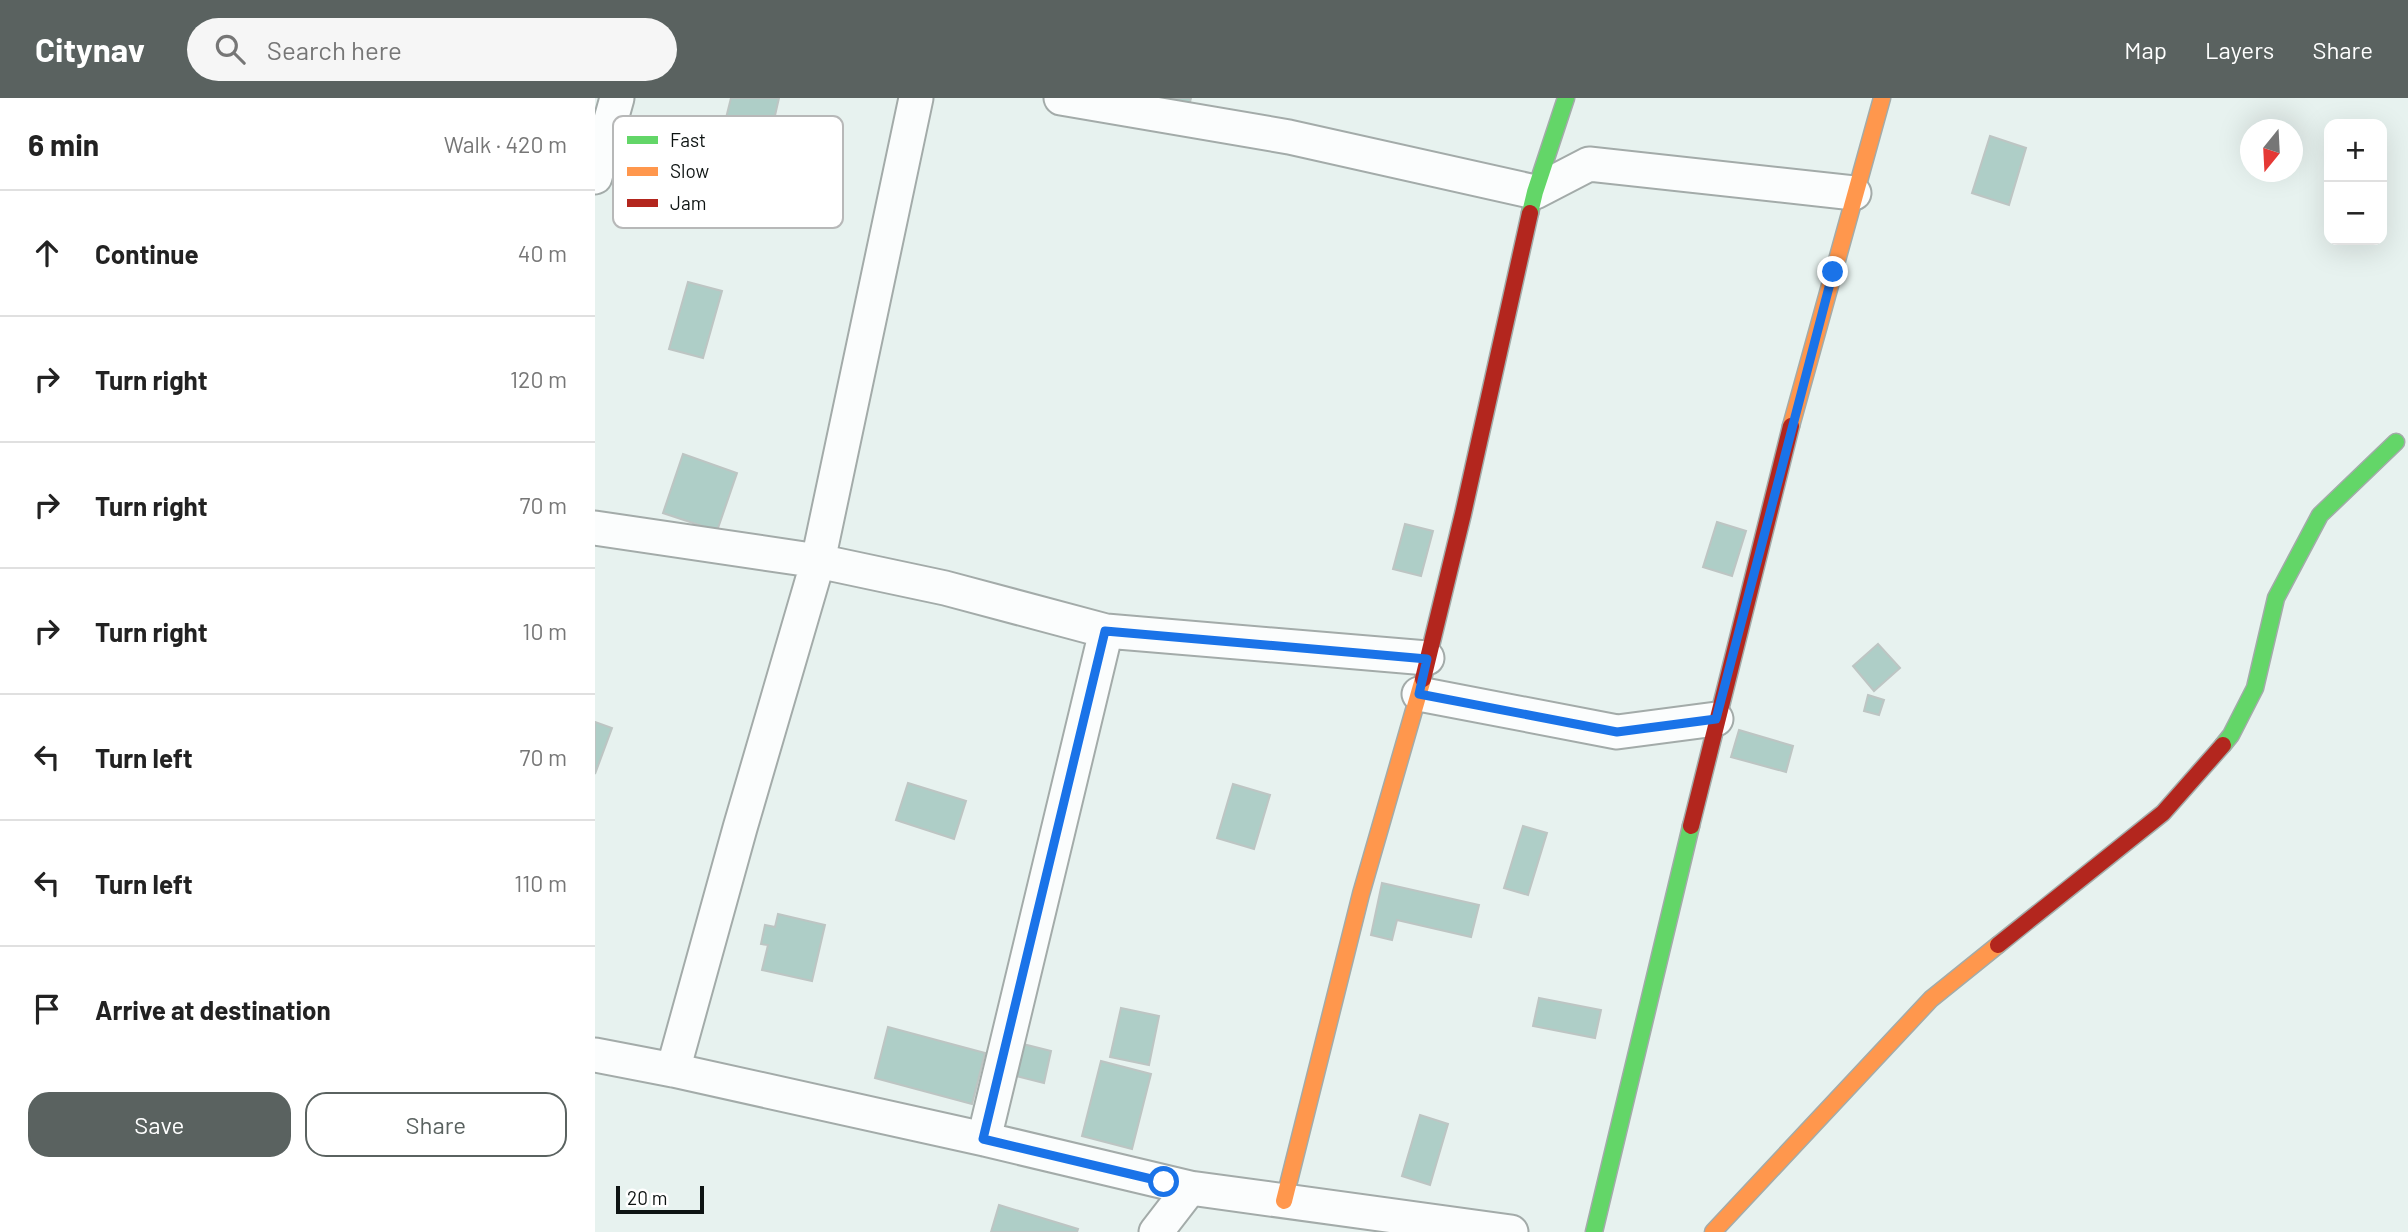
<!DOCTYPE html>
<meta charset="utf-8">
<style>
body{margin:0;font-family:Barlow,sans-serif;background:#f6f6f6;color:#222}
.controls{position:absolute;right:21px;top:21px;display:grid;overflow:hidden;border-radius:14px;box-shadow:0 7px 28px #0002}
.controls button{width:63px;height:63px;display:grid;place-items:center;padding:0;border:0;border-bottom:2px solid #e0e0e0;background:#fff;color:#222;font:35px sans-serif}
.compass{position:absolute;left:1645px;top:21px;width:63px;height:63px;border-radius:50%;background:#fff;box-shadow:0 7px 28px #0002;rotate:198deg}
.scale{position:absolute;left:21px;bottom:18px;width:88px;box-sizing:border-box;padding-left:7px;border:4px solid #0e1413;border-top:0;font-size:19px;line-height:24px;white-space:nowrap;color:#0e1413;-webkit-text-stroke:5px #fff;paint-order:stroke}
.stop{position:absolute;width:21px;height:21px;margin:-16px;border:5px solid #1a73e8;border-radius:50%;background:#fff}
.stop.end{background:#1a73e8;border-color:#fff;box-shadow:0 2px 7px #0008}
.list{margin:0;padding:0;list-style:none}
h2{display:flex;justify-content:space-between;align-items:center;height:91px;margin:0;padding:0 28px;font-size:30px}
h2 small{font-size:23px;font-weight:400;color:#767676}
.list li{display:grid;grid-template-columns:46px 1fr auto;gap:21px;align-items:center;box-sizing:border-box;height:126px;padding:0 28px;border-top:2px solid #e0e0e0}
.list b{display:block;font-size:26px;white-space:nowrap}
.list em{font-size:23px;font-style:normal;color:#767676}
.actions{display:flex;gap:14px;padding:21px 28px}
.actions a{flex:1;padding:16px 0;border:2px solid #5a6260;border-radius:21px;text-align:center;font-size:24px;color:#5a6260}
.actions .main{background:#5a6260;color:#fff}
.icon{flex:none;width:38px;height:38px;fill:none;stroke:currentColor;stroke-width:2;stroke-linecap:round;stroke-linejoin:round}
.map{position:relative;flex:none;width:1813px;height:1134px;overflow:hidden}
header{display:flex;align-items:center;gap:42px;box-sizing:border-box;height:98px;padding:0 35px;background:#5a6260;color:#fff}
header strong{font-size:33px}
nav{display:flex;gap:38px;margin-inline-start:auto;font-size:24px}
.search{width:490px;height:63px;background:#f6f6f6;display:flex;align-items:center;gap:18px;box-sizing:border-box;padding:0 24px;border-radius:38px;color:#767676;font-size:26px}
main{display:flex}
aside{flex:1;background:#fff}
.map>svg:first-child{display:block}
</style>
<header>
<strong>Citynav</strong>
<div class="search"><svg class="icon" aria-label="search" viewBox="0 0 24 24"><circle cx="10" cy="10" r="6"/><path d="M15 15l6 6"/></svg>Search here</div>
<nav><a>Map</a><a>Layers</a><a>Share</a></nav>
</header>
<main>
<aside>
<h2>6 min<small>Walk · 420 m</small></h2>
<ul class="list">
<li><svg class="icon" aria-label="ahead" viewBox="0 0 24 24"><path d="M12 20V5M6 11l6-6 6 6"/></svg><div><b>Continue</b></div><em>40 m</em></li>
<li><svg class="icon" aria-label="right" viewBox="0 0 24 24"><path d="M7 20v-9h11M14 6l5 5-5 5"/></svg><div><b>Turn right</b></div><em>120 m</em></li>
<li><svg class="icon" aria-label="right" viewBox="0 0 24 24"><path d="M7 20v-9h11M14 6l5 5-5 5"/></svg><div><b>Turn right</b></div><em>70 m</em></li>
<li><svg class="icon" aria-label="right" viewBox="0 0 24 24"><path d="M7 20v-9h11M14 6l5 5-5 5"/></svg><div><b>Turn right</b></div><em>10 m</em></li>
<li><svg class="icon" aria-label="left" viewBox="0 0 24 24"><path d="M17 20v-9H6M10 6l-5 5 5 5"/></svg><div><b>Turn left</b></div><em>70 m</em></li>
<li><svg class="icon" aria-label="left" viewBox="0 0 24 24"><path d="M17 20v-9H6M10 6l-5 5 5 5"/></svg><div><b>Turn left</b></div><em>110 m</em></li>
<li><svg class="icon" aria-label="arrive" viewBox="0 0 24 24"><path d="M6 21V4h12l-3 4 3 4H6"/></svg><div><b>Arrive at destination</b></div></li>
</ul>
<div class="actions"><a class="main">Save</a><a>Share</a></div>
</aside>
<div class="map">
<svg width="1813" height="1134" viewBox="0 0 1813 1134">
<rect width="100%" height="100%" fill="#e7f2ef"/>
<path fill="#aecec7" stroke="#bdc5c3" stroke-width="2" d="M136,0H184L176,35L130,24Z
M543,0H596L593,12Z
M1395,38L1431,50L1414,107L1377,95Z
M93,184L127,193L108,260L74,251Z
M88,356L142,375L122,433L68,415Z
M1122,424L1151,433L1137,478L1108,469Z
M810,426L838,433L826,478L798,471Z
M1283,546L1305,570L1279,593L1258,568Z
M1273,597L1289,602L1284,617L1269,613Z
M0,624L17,630L0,676Z
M1144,632L1198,648L1191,674L1136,659Z
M313,685L371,703L359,741L301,722Z
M638,686L675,697L659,751L622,740Z
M928,728L952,735L933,797L909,790Z
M787,785L884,807L876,839L802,822L797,842L776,837Z
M183,816L230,827L217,883L167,872L173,847L166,846L170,827L180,829Z
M944,900L1006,912L1000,940L938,928Z
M526,910L564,918L554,967L515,959Z
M293,929L390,955L377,1006L280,980Z
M428,946L456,953L449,985L421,978Z
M506,963L556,976L537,1051L487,1038Z
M825,1017L853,1026L835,1087L807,1078Z
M404,1107L483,1131L482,1134H396Z"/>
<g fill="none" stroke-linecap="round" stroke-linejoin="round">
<g stroke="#a3aba9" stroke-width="37">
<path id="street" d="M466,0L694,39L940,94L994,66L1259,95
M0,79L22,0
M0,430L223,463L350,490L511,533L832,560
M824,596L1022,634L1121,621
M0,957L78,972L389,1041L595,1090L916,1134
M78,972L145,730L223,463L321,0
M389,1041L511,533
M561,1134L595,1090"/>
</g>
<g stroke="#a3aba9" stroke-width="19">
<path id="fast" d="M935,115L940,94L971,0
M1628,647L1636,637L1660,590L1681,500L1725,417L1801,344
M999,1134L1096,728"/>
</g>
<g stroke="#a3aba9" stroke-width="19">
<path id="slow" d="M1196,328L1287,0
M689,1103L766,796L828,581
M1118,1134L1336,901L1403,847"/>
</g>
<g stroke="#a3aba9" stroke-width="19">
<path id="jam" d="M828,581L868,416L935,115
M1096,728L1196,328
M1403,847L1568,715L1628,647"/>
</g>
<use href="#street" stroke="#fbfdfd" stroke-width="33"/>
<use href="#fast" stroke="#63d668" stroke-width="16"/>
<use href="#slow" stroke="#ff974d" stroke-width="16"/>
<use href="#jam" stroke="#b3261e" stroke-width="16"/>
</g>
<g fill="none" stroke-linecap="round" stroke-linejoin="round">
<path stroke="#1a73e8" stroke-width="9" d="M569,1084L388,1041L510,533L832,561L824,596L1022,634L1121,621L1238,174"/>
</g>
<rect x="18" y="18" width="230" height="112" rx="10" fill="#fff" stroke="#b7b8b8" stroke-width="2"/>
<rect x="32" y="38" width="31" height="8" fill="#63d668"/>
<rect x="32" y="69" width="31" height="9" fill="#ff974d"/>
<rect x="32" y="101" width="31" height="8" fill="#b3261e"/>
<g font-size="19" fill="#0e1413">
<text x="75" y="49">Fast</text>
<text x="75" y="80">Slow</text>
<text x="75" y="112">Jam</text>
</g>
</svg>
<div class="controls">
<button>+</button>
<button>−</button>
</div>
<svg class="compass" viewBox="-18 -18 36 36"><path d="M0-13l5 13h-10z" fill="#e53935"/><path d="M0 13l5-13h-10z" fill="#767676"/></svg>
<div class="scale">20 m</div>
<div class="stop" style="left:569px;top:1084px"></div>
<div class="stop end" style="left:1238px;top:174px"></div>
</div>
</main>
